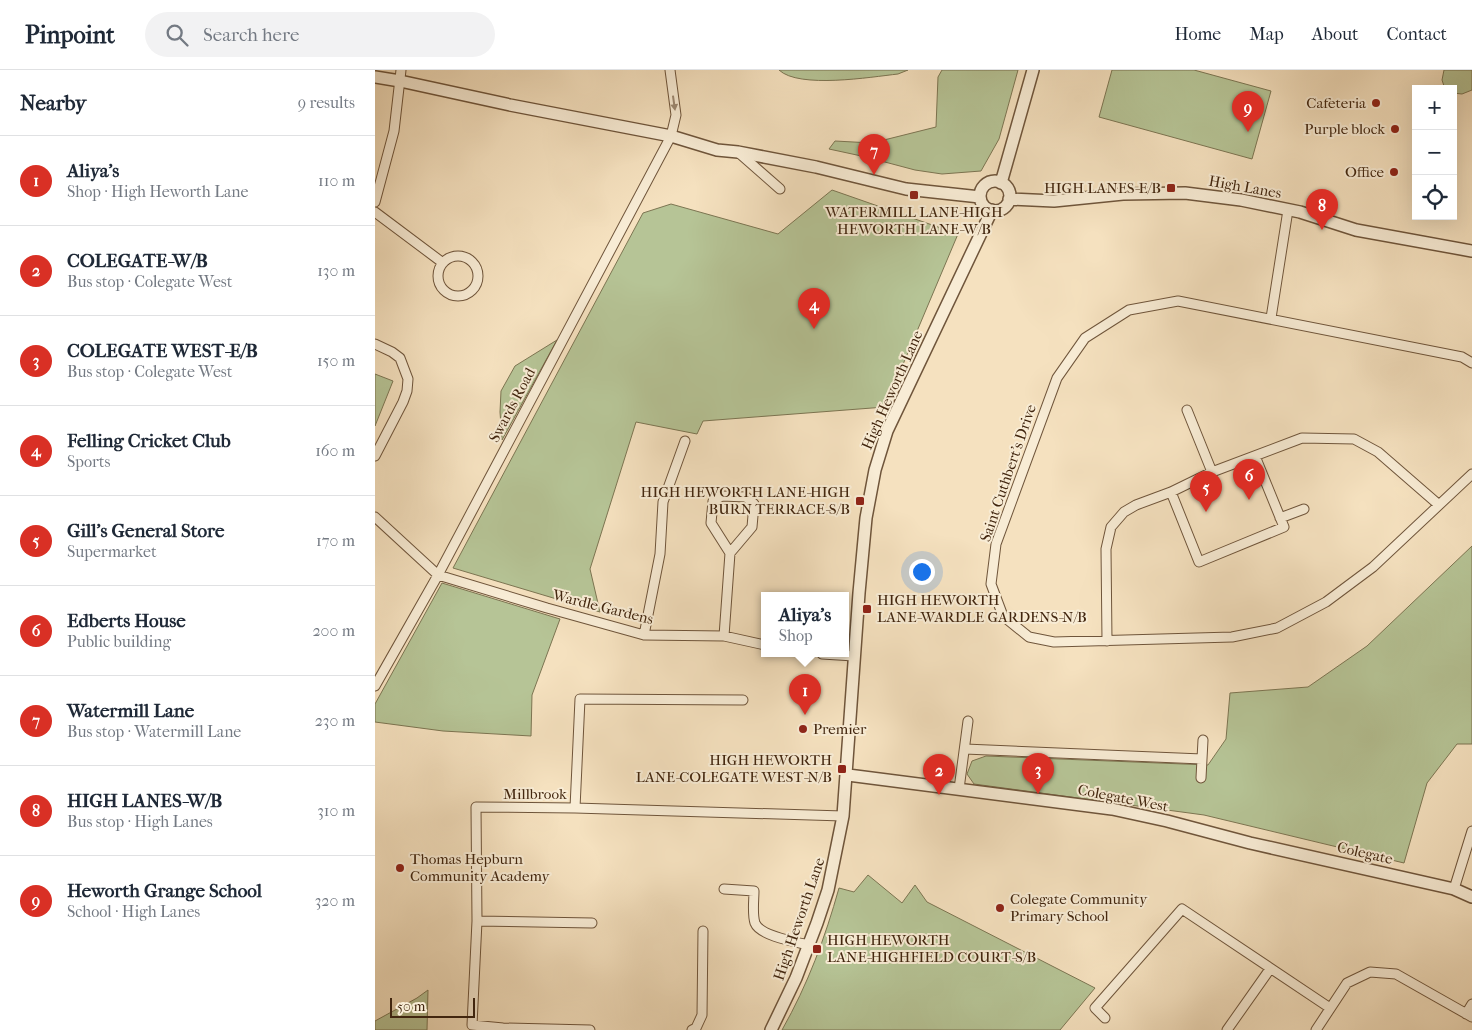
<!DOCTYPE html>
<meta charset="utf-8">
<style>
body{margin:0;font-family:"IM FELL French Canon",serif;background:#f2f2f3;color:#1f2937}
.controls{position:absolute;right:15px;top:15px;display:grid;overflow:hidden;border-radius:0px;box-shadow:0 5px 20px #0002}
.controls button{width:45px;height:45px;display:grid;place-items:center;padding:0;border:0;border-bottom:1px solid #e0e1e3;background:#fff;color:#1f2937;font:25px sans-serif}
.scale{position:absolute;left:15px;bottom:12px;width:85px;box-sizing:border-box;padding-left:5px;border:2px solid #42260f;border-top:0;font-size:14px;line-height:18px;white-space:nowrap;color:#42260f;-webkit-text-stroke:4px #f8ecd5;paint-order:stroke}
.you{position:absolute;left:546px;top:501px;width:18px;height:18px;margin:-12px;border:4px solid #fff;border-radius:50%;background:#1a73e8;box-shadow:0 0 0 8px #1a73e833}
.badge{display:grid;place-items:center;width:32px;height:32px;border-radius:50%;background:#d93025;color:#fff;font-size:16px;font-weight:700}
.pin{position:absolute;translate:-50% -41px;filter:drop-shadow(0 1px 2px #0008)}
.pin::after{content:'';position:absolute;top:26px;width:18px;height:15px;background:inherit;clip-path:polygon(0 0,100% 0,50% 100%)}
.popup{position:absolute;left:386px;top:522px;width:88px;height:65px;box-sizing:border-box;display:grid;place-content:center;border-radius:0px;background:#fff;filter:drop-shadow(0 1px 4px #0005);font-size:16px;white-space:nowrap;color:#747a83}
.popup b{font-size:19px;color:#1f2937}
.popup::after{content:'';position:absolute;left:50%;top:100%;margin-left:-10px;border:10px solid transparent;border-top-color:#fff}
.list{margin:0;padding:0;list-style:none}
h2{display:flex;justify-content:space-between;align-items:center;height:65px;margin:0;padding:0 20px;font-size:21px}
h2 small{font-size:16px;font-weight:400;color:#747a83}
.list li{display:grid;grid-template-columns:32px 1fr auto;gap:15px;align-items:center;box-sizing:border-box;height:90px;padding:0 20px;border-top:1px solid #e0e1e3}
.list b{display:block;font-size:19px;white-space:nowrap}
.list p{margin:0;font-size:16px;white-space:nowrap;color:#747a83}
.list em{font-size:16px;font-style:normal;color:#747a83}
.icon{flex:none;width:28px;height:28px;fill:none;stroke:currentColor;stroke-width:2;stroke-linecap:round;stroke-linejoin:round}
.map{position:relative;flex:none;width:1097px;height:960px;overflow:hidden}
header{display:flex;align-items:center;gap:30px;box-sizing:border-box;height:70px;padding:0 25px;background:#fff;border-bottom:1px solid #e0e1e3}
header strong{font-size:24px}
nav{display:flex;gap:28px;margin-inline-start:auto;font-size:18px}
.search{width:350px;height:45px;background:#f2f2f3;display:flex;align-items:center;gap:12px;box-sizing:border-box;padding:0 18px;border-radius:28px;color:#747a83;font-size:19px}
main{display:flex}
aside{flex:1;background:#fff}
.map>svg:first-child{display:block}
</style>
<header>
<strong>Pinpoint</strong>
<div class="search"><svg class="icon" aria-label="search" viewBox="0 0 24 24"><circle cx="10" cy="10" r="6"/><path d="M15 15l6 6"/></svg>Search here</div>
<nav><a>Home</a><a>Map</a><a>About</a><a>Contact</a></nav>
</header>
<main>
<aside>
<h2>Nearby<small>9 results</small></h2>
<ul class="list">
<li><span class="badge">1</span><div><b>Aliya's</b><p>Shop · High Heworth Lane</p></div><em>110 m</em></li>
<li><span class="badge">2</span><div><b>COLEGATE-W/B</b><p>Bus stop · Colegate West</p></div><em>130 m</em></li>
<li><span class="badge">3</span><div><b>COLEGATE WEST-E/B</b><p>Bus stop · Colegate West</p></div><em>150 m</em></li>
<li><span class="badge">4</span><div><b>Felling Cricket Club</b><p>Sports</p></div><em>160 m</em></li>
<li><span class="badge">5</span><div><b>Gill's General Store</b><p>Supermarket</p></div><em>170 m</em></li>
<li><span class="badge">6</span><div><b>Edberts House</b><p>Public building</p></div><em>200 m</em></li>
<li><span class="badge">7</span><div><b>Watermill Lane</b><p>Bus stop · Watermill Lane</p></div><em>230 m</em></li>
<li><span class="badge">8</span><div><b>HIGH LANES-W/B</b><p>Bus stop · High Lanes</p></div><em>310 m</em></li>
<li><span class="badge">9</span><div><b>Heworth Grange School</b><p>School · High Lanes</p></div><em>320 m</em></li>
</ul>
</aside>
<div class="map">
<svg width="1097" height="960" viewBox="0 0 1097 960">
<rect width="100%" height="100%" fill="#f5e1bf"/>
<filter id="stains"><feTurbulence type="fractalNoise" baseFrequency=".004" numOctaves="4"/><feColorMatrix values="0 0 0 0 .2 0 0 0 0 .09 0 0 0 0 .02 0 0 0 .5 -.17"/></filter>
<radialGradient id="worn" r=".72"><stop offset=".6" stop-color="#630" stop-opacity="0"/><stop offset="1" stop-color="#630" stop-opacity=".3"/></radialGradient>
<path fill="#b6c496" stroke="#7c7552" d="M404,0H533L523,4C496,7 424,19 404,0Z
M567,0H643L624,69L606,101L567,104L540,100L491,87L454,79L460,71L497,73L561,57L563,7Z
M737,0H819L896,21L877,89L724,47Z
M1069,0H1097V20L1087,24L1078,23V19H1070L1067,10Z
M457,120L583,164L510,337L328,351L322,364L261,352L215,499L225,542L78,498L268,143L296,134L403,164Z
M182,270L127,370L125,342L126,321L140,296Z
M0,304L18,311L0,356Z
M1097,476V674H1082L1052,713L1029,793L829,745L599,714L592,704L597,691L611,686L833,695L851,669L855,623L933,617L992,576Z
M67,513L185,549L157,625L156,666L68,661L0,652V634Z
M493,805L527,833L540,815L552,832L720,918L685,960H407C433,914 450,868 464,818L479,822Z
M53,920L52,960H0V951L42,928Z"/>
<g fill="none" stroke-linecap="round" stroke-linejoin="round">
<g stroke="#6f553b" stroke-width="11">
<path id="minor" d="M363,82L405,119
M0,132L19,61L26,0
M0,142L68,193
M63 206a20 20 0 1 1 40 0a20 20 0 1 1-40 0Z
M896,248L913,140
M0,274L17,282L25,288L33,309L32,321L28,332L0,386
M1097,293L1087,287L803,231L754,240L710,268L682,308L621,474L616,514L628,546L654,567L679,572L857,567L902,558L951,532L998,497L1097,404
M812,340L837,402
M796,422L824,492L909,457L880,386
M0,447L63,505L172,538L269,565L349,566L390,575
M905,448L929,439
M269,565L285,484L288,432L310,371
M349,566L355,483L377,457L379,434L371,427L347,426L338,431L336,453L355,483
M732,571L731,479L736,457L749,442L761,435L796,422L837,402L927,368L979,369L1003,382L1064,435
M447,584L479,586
M0,616L63,505L296,66L301,45L295,0
M590,679L827,689
M826,708L828,670
M584,719L593,651
M200,738L205,629L368,630
M349,819L379,821C379,830 377,844 380,853C385,866 421,872 434,875
M1079,819L1097,761
M102,851L217,853
M1091,944L1097,934
M730,948L720,938L807,839L955,938
M215,960L128,958L97,955L102,851L101,737L200,738L468,746
M317,960L321,958L327,945L328,861
M852,960L895,899
M941,960L972,913L995,902L1021,904L1097,947"/>
</g>
<g stroke="#6f553b" stroke-width="14">
<path id="tertiary" d="M0,7L25,11L135,35L296,66L342,80L363,82L441,97L531,119L605,127
M605 126a15 15 0 1 1 30 0a15 15 0 1 1-30 0Z
M626,113L658,0
M634,129L679,131L748,124L810,123L866,130L925,142L981,160L1097,181
M473,705L737,739L792,751L875,773L1079,819L1097,827
M396,960L421,908L442,853L453,820L468,746L484,523L491,448L500,400L512,361L617,140"/>
</g>
<use href="#minor" stroke="#f8ecd5" stroke-width="9"/>
<use href="#tertiary" stroke="#f8ecd5" stroke-width="11"/>
</g>
<defs><path id="oneway-solid" d="M-6-.8H1V-3.2L6.5 0L1 3.2V.8H-6Z" transform="scale(1.25)"/></defs>
<use fill="#9d8972" href="#oneway-solid" transform="translate(299 33) rotate(82)"/>
<g fill="#8f2418" stroke="#f8ecd5" stroke-width="2">
<circle cx="1001" cy="33" r="5"/>
<circle cx="1020" cy="59" r="5"/>
<circle cx="1019" cy="102" r="5"/>
<rect x="791" y="113" width="10" height="10" rx="2.5"/>
<rect x="534" y="120" width="10" height="10" rx="2.5"/>
<rect x="480" y="426" width="10" height="10" rx="2.5"/>
<rect x="487" y="534" width="10" height="10" rx="2.5"/>
<circle cx="428" cy="659" r="5"/>
<rect x="462" y="694" width="10" height="10" rx="2.5"/>
<circle cx="25" cy="798" r="5"/>
<circle cx="625" cy="838" r="5"/>
<rect x="437" y="874" width="10" height="10" rx="2.5"/>
</g>
<g text-anchor="middle" stroke-width="4" stroke-linejoin="round" paint-order="stroke">
<g font-size="15" fill="#42260f" stroke="#f8ecd5" text-anchor="end">
<text x="991" y="38">Cafeteria</text>
<text x="1010" y="64">Purple block</text>
<text x="1009" y="107">Office</text>
<text x="786" y="123">HIGH LANES-E/B</text>
<text x="539" y="147" text-anchor="middle">WATERMILL LANE-HIGH<tspan x="539" dy="17">HEWORTH LANE-W/B</tspan></text>
<text x="475" y="427">HIGH HEWORTH LANE-HIGH<tspan x="475" dy="17">BURN TERRACE-S/B</tspan></text>
<text x="502" y="535" text-anchor="start">HIGH HEWORTH<tspan x="502" dy="17">LANE-WARDLE GARDENS-N/B</tspan></text>
<text x="438" y="664" text-anchor="start">Premier</text>
<text x="457" y="695">HIGH HEWORTH<tspan x="457" dy="17">LANE-COLEGATE WEST-N/B</tspan></text>
<text x="35" y="794" text-anchor="start">Thomas Hepburn<tspan x="35" dy="17">Community Academy</tspan></text>
<text x="635" y="834" text-anchor="start">Colegate Community<tspan x="635" dy="17">Primary School</tspan></text>
<text x="452" y="875" text-anchor="start">HIGH HEWORTH<tspan x="452" dy="17">LANE-HIGHFIELD COURT-S/B</tspan></text>
</g>
<g font-size="15" fill="#42260f" stroke="#f8ecd5">
<text transform="translate(870 117) rotate(10)" y="5">High Lanes</text>
<text transform="translate(517 320) rotate(-66)" y="5">High Heworth Lane</text>
<text transform="translate(137 335) rotate(-62)" y="5">Swards Road</text>
<text transform="translate(633 403) rotate(-71)" y="5">Saint Cuthbert's Drive</text>
<text transform="translate(228 537) rotate(14)" y="5">Wardle Gardens</text>
<text x="160" y="729">Millbrook</text>
<text transform="translate(748 728) rotate(11)" y="5">Colegate West</text>
<text transform="translate(990 783) rotate(13)" y="5">Colegate</text>
<text transform="translate(424 849) rotate(-71)" y="5">High Heworth Lane</text>
</g>
</g>
<rect width="100%" height="100%" filter="url(#stains)"/>
<rect width="100%" height="100%" fill="url(#worn)"/>
</svg>
<div class="controls">
<button>+</button>
<button>−</button>
<button><svg class="icon" aria-label="locate" viewBox="0 0 24 24"><circle cx="12" cy="12" r="6"/><path d="M12 2v4M12 18v4M2 12h4M18 12h4"/></svg></button>
</div>
<div class="scale">50 m</div>
<div class="you"></div>
<div class="pin badge" style="left:430px;top:645px">1</div>
<div class="popup"><b>Aliya's</b>Shop</div>
<div class="pin badge" style="left:564px;top:725px">2</div>
<div class="pin badge" style="left:663px;top:724px">3</div>
<div class="pin badge" style="left:439px;top:259px">4</div>
<div class="pin badge" style="left:831px;top:442px">5</div>
<div class="pin badge" style="left:874px;top:430px">6</div>
<div class="pin badge" style="left:499px;top:105px">7</div>
<div class="pin badge" style="left:947px;top:160px">8</div>
<div class="pin badge" style="left:873px;top:62px">9</div>
</div>
</main>
